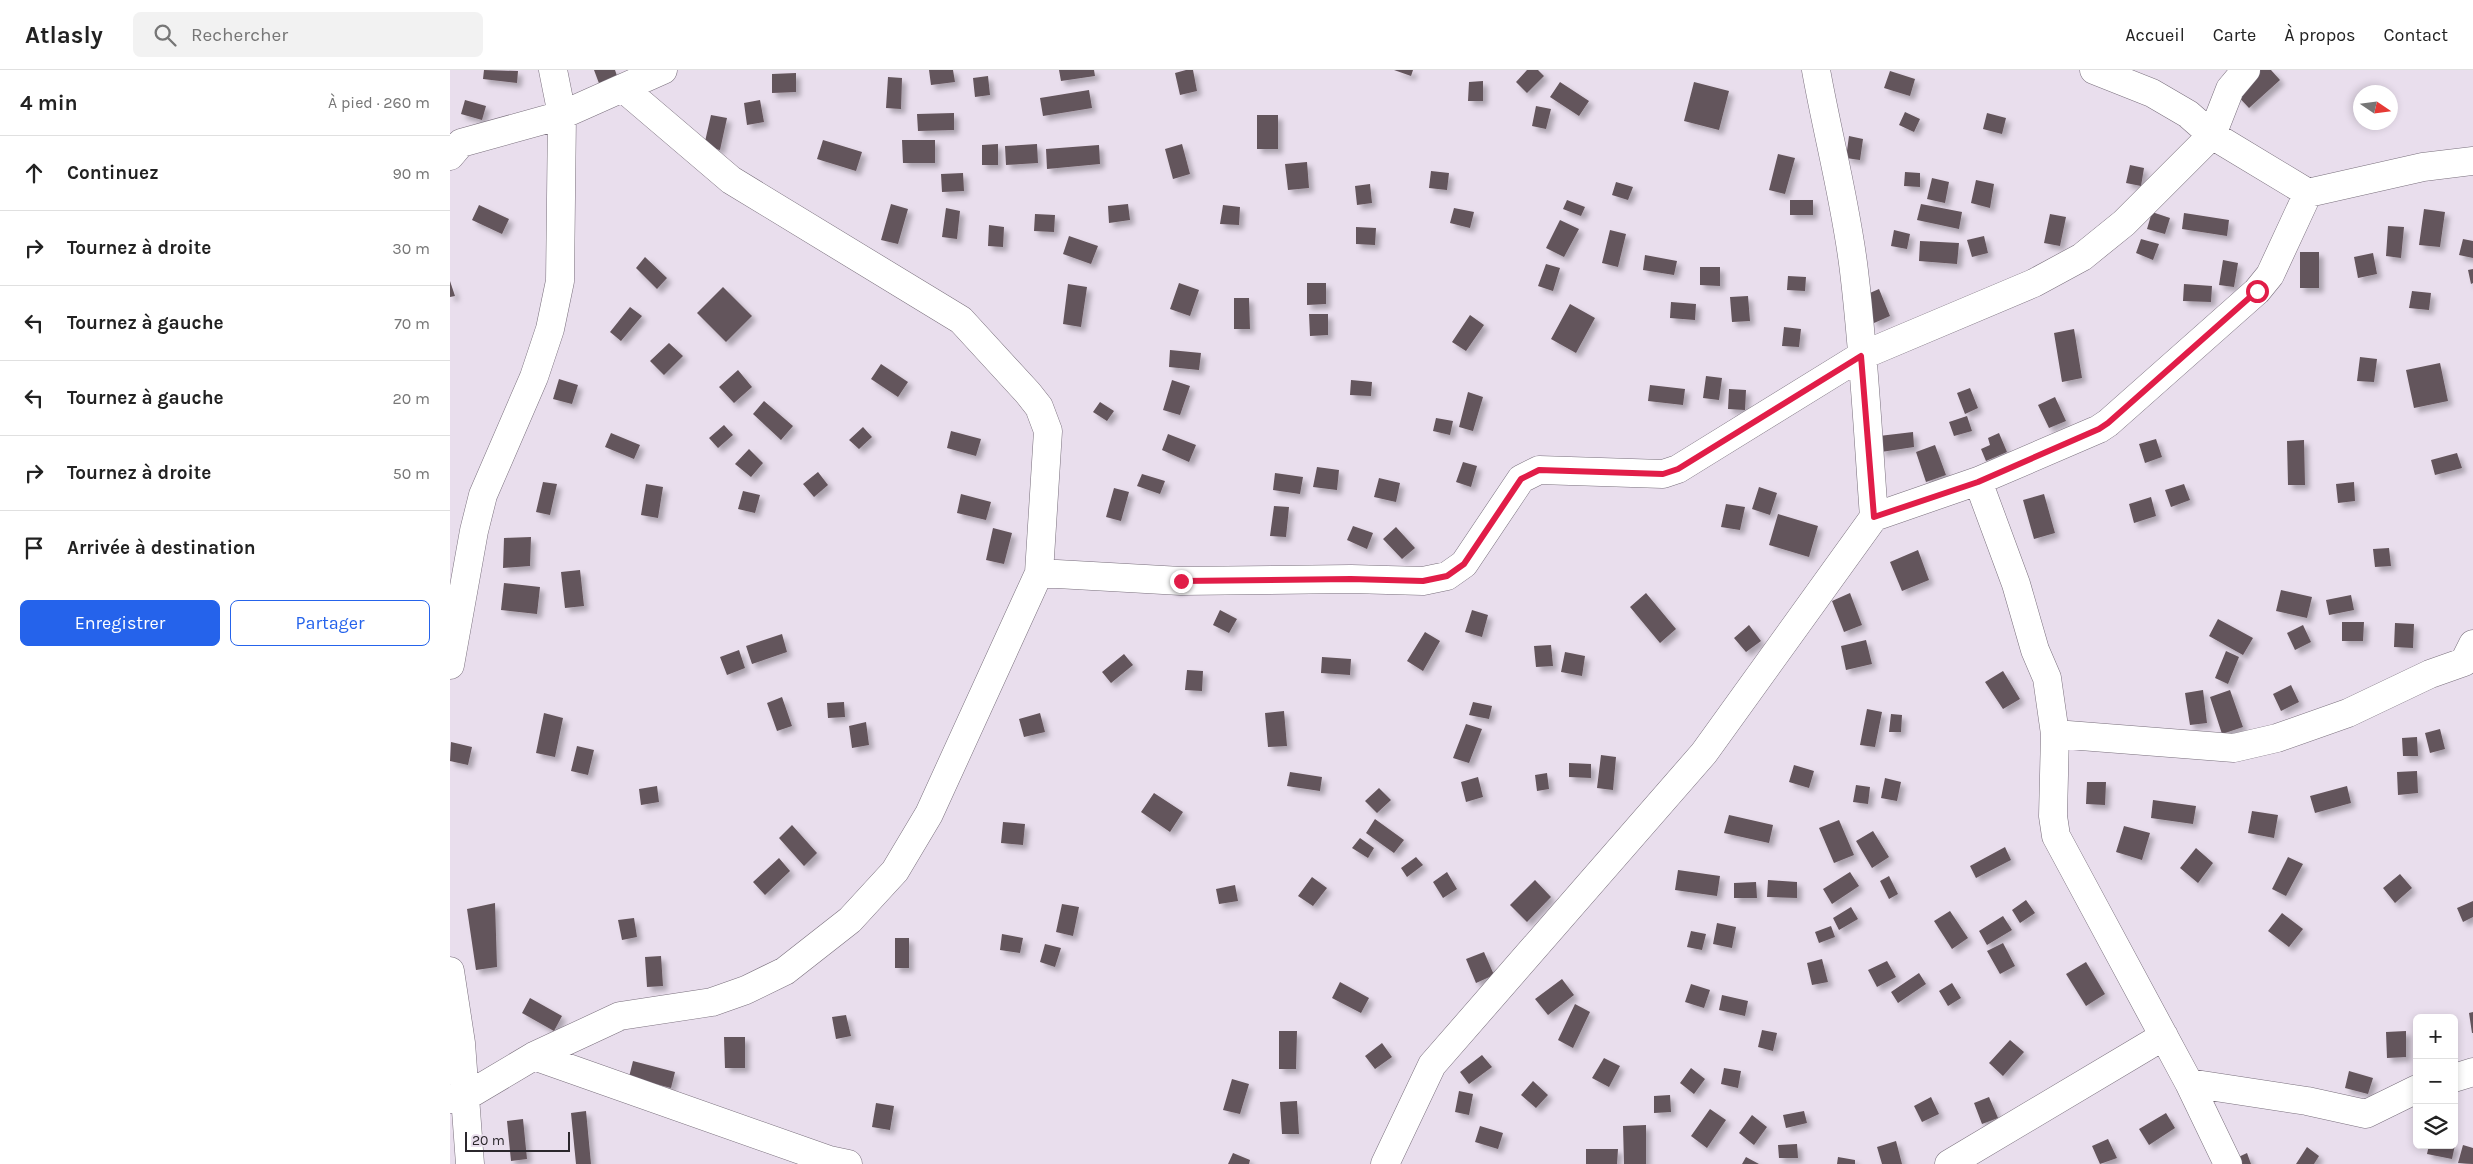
<!DOCTYPE html>
<html lang="fr">
<meta charset="utf-8">
<style>
body{margin:0;font-family:Karla,sans-serif;background:#f2f2f2;color:#222}
.controls{position:absolute;right:15px;bottom:15px;display:grid;overflow:hidden;border-radius:8px;box-shadow:0 2px 8px #0003}
.controls button{width:45px;height:45px;display:grid;place-items:center;padding:0;border:0;border-bottom:1px solid #e0e0e0;background:#fff;color:#222;font:25px sans-serif}
.compass{position:absolute;left:1903px;top:15px;width:45px;height:45px;border-radius:50%;background:#fff;box-shadow:0 2px 8px #0003;rotate:103deg}
.scale{position:absolute;left:15px;bottom:12px;width:105px;box-sizing:border-box;padding-left:5px;border:2px solid #2b272c;border-top:0;font-size:14px;line-height:18px;white-space:nowrap;color:#2b272c;-webkit-text-stroke:4px #e9deed;paint-order:stroke}
.stop{position:absolute;width:15px;height:15px;margin:-11px;border:4px solid #e11d48;border-radius:50%;background:#fff}
.stop.end{background:#e11d48;border-color:#fff;box-shadow:0 1px 5px #0008}
.list{margin:0;padding:0;list-style:none}
h2{display:flex;justify-content:space-between;align-items:center;height:65px;margin:0;padding:0 20px;font-size:21px}
h2 small{font-size:16px;font-weight:400;color:#767676}
.list li{display:grid;grid-template-columns:32px 1fr auto;gap:15px;align-items:center;box-sizing:border-box;height:75px;padding:0 20px;border-top:1px solid #e0e0e0}
.list b{display:block;font-size:19px;white-space:nowrap}
.list em{font-size:16px;font-style:normal;color:#767676}
.actions{display:flex;gap:10px;padding:15px 20px}
.actions a{flex:1;padding:11px 0;border:1px solid #2563eb;border-radius:8px;text-align:center;font-size:18px;color:#2563eb}
.actions .main{background:#2563eb;color:#fff}
.icon{flex:none;width:28px;height:28px;fill:none;stroke:currentColor;stroke-width:2;stroke-linecap:round;stroke-linejoin:round}
.map{position:relative;flex:none;width:2023px;height:1094px;overflow:hidden}
header{display:flex;align-items:center;gap:30px;box-sizing:border-box;height:70px;padding:0 25px;background:#fff;border-bottom:1px solid #e0e0e0}
header strong{font-size:24px}
nav{display:flex;gap:28px;margin-inline-start:auto;font-size:18px}
.search{width:350px;height:45px;background:#f2f2f2;display:flex;align-items:center;gap:12px;box-sizing:border-box;padding:0 18px;border-radius:8px;color:#767676;font-size:19px}
main{display:flex}
aside{flex:1;background:#fff}
.map>svg:first-child{display:block}
</style>
<header>
<strong>Atlasly</strong>
<div class="search"><svg class="icon" aria-label="search" viewBox="0 0 24 24"><circle cx="10" cy="10" r="6"/><path d="M15 15l6 6"/></svg>Rechercher</div>
<nav><a>Accueil</a><a>Carte</a><a>À propos</a><a>Contact</a></nav>
</header>
<main>
<aside>
<h2>4 min<small>À pied · 260 m</small></h2>
<ul class="list">
<li><svg class="icon" aria-label="ahead" viewBox="0 0 24 24"><path d="M12 20V5M6 11l6-6 6 6"/></svg><div><b>Continuez</b></div><em>90 m</em></li>
<li><svg class="icon" aria-label="right" viewBox="0 0 24 24"><path d="M7 20v-9h11M14 6l5 5-5 5"/></svg><div><b>Tournez à droite</b></div><em>30 m</em></li>
<li><svg class="icon" aria-label="left" viewBox="0 0 24 24"><path d="M17 20v-9H6M10 6l-5 5 5 5"/></svg><div><b>Tournez à gauche</b></div><em>70 m</em></li>
<li><svg class="icon" aria-label="left" viewBox="0 0 24 24"><path d="M17 20v-9H6M10 6l-5 5 5 5"/></svg><div><b>Tournez à gauche</b></div><em>20 m</em></li>
<li><svg class="icon" aria-label="right" viewBox="0 0 24 24"><path d="M7 20v-9h11M14 6l5 5-5 5"/></svg><div><b>Tournez à droite</b></div><em>50 m</em></li>
<li><svg class="icon" aria-label="arrive" viewBox="0 0 24 24"><path d="M6 21V4h12l-3 4 3 4H6"/></svg><div><b>Arrivée à destination</b></div></li>
</ul>
<div class="actions"><a class="main">Enregistrer</a><a>Partager</a></div>
</aside>
<div class="map">
<svg width="2023" height="1094" viewBox="0 0 2023 1094">
<defs>
<filter id="shadow"><feDropShadow dx="4.5" dy="4.5" stdDeviation="2.5" flood-color="#0004"/></filter>
</defs>
<rect width="100%" height="100%" fill="#e9deed"/>
<path fill="#64545b" filter="url(#shadow)" d="M34,0L68,1L67,13L33,9Z
M144,0H165L168,9L150,16Z
M479,0H503L505,12L481,15Z
M609,0H644L645,6L611,11Z
M736,0H743L747,21L730,25L725,3Z
M944,0H963L961,6Z
M1077,0H1088L1094,6L1077,23L1066,12Z
M1805,0H1821L1830,10L1799,38L1783,21Z
M1440,1L1465,9L1460,26L1434,18Z
M346,3V22L322,23V4Z
M538,6L540,25L525,27L523,8Z
M438,7L452,8L451,39L436,38Z
M1033,11V31H1018L1019,12Z
M1110,12L1139,31L1129,46L1100,27Z
M1244,12L1279,21L1269,60L1234,51Z
M639,20L642,38L593,46L590,28Z
M15,30L36,36L32,50L11,44Z
M310,30L314,52L297,55L294,33Z
M1086,36L1101,39L1096,59L1082,56Z
M1455,42L1470,49L1464,62L1449,55Z
M504,43V60L468,61L467,44Z
M1537,43L1556,48L1552,64L1533,59Z
M261,45L277,48L270,80L254,76Z
M807,45H828V79H807Z
M1399,66L1413,69L1410,90L1396,88Z
M373,70L412,82L406,101L367,89Z
M452,70H485V93H453Z
M548,74V95H532V75Z
M587,74L588,93L556,95L555,76Z
M732,74L740,104L723,109L715,79Z
M649,75L650,94L597,99L596,79Z
M1328,84L1345,88L1335,124L1319,120Z
M857,92L859,118L838,120L835,94Z
M1680,95L1694,98L1691,116L1676,113Z
M981,101L999,103L997,120L979,118Z
M1455,102L1470,103V117L1454,116Z
M513,103L514,121L492,122L491,104Z
M1482,108L1499,112L1495,133L1477,129Z
M1526,110L1544,114L1540,138L1521,133Z
M1166,112L1183,117L1178,130L1162,125Z
M920,114L922,133L907,135L905,116Z
M1117,130L1135,137L1131,146L1113,139Z
M1340,130H1363V145H1340Z
M441,134L458,139L448,174L431,170Z
M678,134L680,150L659,153L658,136Z
M1471,134L1512,142L1509,159L1467,150Z
M29,135L59,149L52,164L22,150Z
M773,135L790,137L789,155L770,154Z
M496,138L510,141L507,169L492,167Z
M1004,138L1024,142L1020,158L1000,153Z
M1974,139L1995,142L1990,177L1969,175Z
M1702,142L1720,148L1715,164L1697,159Z
M1734,143L1779,150L1777,166L1732,159Z
M585,144L605,145L604,162L584,161Z
M1600,144L1616,147L1610,176L1594,173Z
M1110,150L1129,159L1114,187L1096,178Z
M539,155L554,157L553,177L538,176Z
M1938,156L1954,157L1951,188L1936,186Z
M906,157L926,158L925,175L906,174Z
M1160,160L1176,164L1168,197L1152,193Z
M1444,160L1460,164L1457,179L1441,176Z
M619,166L648,176L641,194L613,184Z
M1534,166L1538,183L1522,187L1517,170Z
M1691,169L1709,174L1703,190L1686,183Z
M2013,169L2023,171V188L2009,185Z
M1470,171L1509,173L1507,194L1469,191Z
M1850,182H1869V218H1850Z
M1923,183L1927,204L1908,208L1904,187Z
M1195,185L1227,191L1224,205L1193,200Z
M195,187L217,208L207,219L186,198Z
M1773,190L1788,193L1784,217L1769,215Z
M1096,194L1110,198L1103,221L1088,216Z
M1250,197H1270V216L1250,215Z
M2023,199V213L2021,214L2018,200Z
M1338,206L1356,207L1355,221L1337,220Z
M0,211L5,226L0,227Z
M729,213L749,220L740,246L720,239Z
M857,213H876V234L857,235Z
M618,214L637,217L631,257L613,254Z
M1734,214L1762,216L1761,232L1733,231Z
M273,217L302,246L276,272L247,243Z
M1429,219L1440,246L1424,253L1413,226Z
M1962,221L1981,223L1979,240L1959,238Z
M1298,226L1300,251L1282,252L1280,227Z
M784,228H799L800,259H784Z
M1221,232L1246,234L1245,250L1220,248Z
M1120,234L1145,248L1126,283L1101,269Z
M180,237L192,246L171,271L160,262Z
M859,244H878V265L860,266Z
M1020,245L1034,255L1016,281L1002,272Z
M1334,257L1351,259L1349,277L1332,276Z
M1624,259L1632,308L1612,312L1604,263Z
M219,273L233,286L214,305L200,291Z
M720,280L751,283L749,300L719,297Z
M1910,287L1927,289L1924,312L1907,311Z
M1990,293L1998,331L1964,338L1956,300Z
M431,294L458,312L448,327L421,309Z
M288,300L302,317L284,333L269,317Z
M1256,306L1272,308L1269,330L1253,328Z
M109,309L128,315L122,334L103,329Z
M722,310L740,316L730,345L713,340Z
M901,310L922,312L921,326L900,325Z
M1200,315L1235,319L1233,335L1198,331Z
M1520,318L1528,338L1515,344L1507,323Z
M1279,319L1296,320L1295,340L1278,339Z
M1018,322L1033,327L1023,361L1009,357Z
M1605,327L1616,351L1599,358L1588,335Z
M314,331L343,356L331,370L303,344Z
M650,332L664,341L657,351L643,342Z
M1517,346L1522,361L1504,366L1499,352Z
M986,348L1003,351L1000,365L983,361Z
M274,355L283,365L268,378L259,368Z
M413,357L422,367L409,379L399,370Z
M501,361L531,369L526,386L497,378Z
M1463,362L1464,377L1431,382L1429,366Z
M161,363L190,375L184,389L155,377Z
M1549,363L1557,382L1536,391L1531,379L1540,375L1538,368Z
M718,364L746,375L739,392L712,380Z
M1706,369L1712,387L1695,393L1689,374Z
M1854,370L1855,415H1838L1837,371Z
M1485,375L1496,405L1476,412L1466,382Z
M299,379L313,393L301,407L285,394Z
M2007,383L2012,398L1985,405L1981,390Z
M1013,392L1027,396L1021,417L1006,412Z
M867,397L889,400L887,420L863,417Z
M368,402L378,415L364,427L353,414Z
M825,403L853,407L850,424L823,420Z
M692,404L715,411L710,424L687,416Z
M929,408L950,413L946,432L924,427Z
M93,412L107,414L100,445L86,442Z
M1904,412L1905,431L1888,433L1886,414Z
M196,414L213,417L208,448L191,445Z
M1734,414L1740,430L1721,437L1715,420Z
M1309,417L1327,423L1320,445L1302,439Z
M664,418L679,422L671,451L656,447Z
M293,421L310,425L305,443L288,439Z
M511,424L541,432L536,450L507,443Z
M1594,424L1605,463L1584,469L1573,430Z
M1701,427L1706,446L1684,453L1679,434Z
M1276,434L1295,437L1290,460L1271,457Z
M824,436L839,437L836,467L820,466Z
M1328,444L1368,456L1359,487L1319,475Z
M903,456L923,463L917,479L897,470Z
M946,457L965,478L952,489L933,469Z
M543,458L562,463L554,494L536,490Z
M81,467L80,496L53,498L54,468Z
M1939,478L1941,496L1925,497L1923,479Z
M1468,480L1479,510L1452,521L1440,492Z
M130,500L134,536L115,538L111,502Z
M54,513L90,517L87,544L51,540Z
M1831,520L1862,527L1857,548L1826,541Z
M1196,523L1226,559L1210,573L1180,537Z
M1400,523L1412,555L1394,562L1382,531Z
M1901,525L1904,540L1879,545L1876,530Z
M770,540L787,549L779,563L763,555Z
M1022,540L1038,545L1032,567L1015,562Z
M1768,549L1803,568L1793,585L1759,566Z
M1892,552H1914L1913,571H1892Z
M1945,553L1964,554L1963,578L1944,577Z
M1299,555L1311,571L1296,582L1284,568Z
M1853,555L1861,572L1845,580L1837,563Z
M975,562L990,571L973,601L957,591Z
M332,564L337,582L302,594L296,576Z
M1416,570L1422,594L1396,600L1391,576Z
M1101,575L1103,596L1086,597L1084,576Z
M289,580L295,598L277,605L270,587Z
M1776,581L1789,587L1778,614L1765,608Z
M1115,582L1135,586L1132,606L1111,602Z
M674,584L683,595L661,613L652,602Z
M872,587L901,589L900,605L871,603Z
M737,600L753,601L752,621L735,620Z
M1553,601L1570,629L1553,639L1535,612Z
M1841,615L1849,632L1831,641L1823,624Z
M1753,620L1757,653L1740,655L1735,623Z
M1780,620L1793,657L1772,664L1760,627Z
M332,627L342,656L327,661L317,633Z
M394,632L395,647L378,648L377,633Z
M1023,632L1042,636L1039,649L1019,645Z
M1417,639L1432,642L1425,677L1410,675Z
M834,641L837,676L818,677L815,643Z
M94,643L113,648L105,687L86,683Z
M590,643L595,662L574,667L569,649Z
M1441,644L1452,645L1451,662H1439Z
M416,652L419,675L402,678L399,656Z
M1016,654L1032,659L1019,693L1003,688Z
M1990,659L1995,679L1980,683L1975,663Z
M1967,667L1968,686H1953L1952,668Z
M1,672L22,677L18,695L0,691Z
M127,676L144,680L138,705L121,701Z
M1151,685L1166,687L1163,720L1147,718Z
M1119,693L1141,694V708L1119,707Z
M1344,695L1364,701L1359,718L1339,712Z
M1967,701L1968,723L1948,725L1947,702Z
M840,702L872,707L870,721L837,716Z
M1097,703L1099,719L1087,721L1085,705Z
M1028,707L1033,727L1016,732L1011,712Z
M1435,708L1451,712L1447,731L1431,728Z
M1637,712H1656L1655,735L1636,734Z
M1406,715L1420,717L1418,734L1403,732Z
M207,716L209,732L191,735L189,719Z
M1897,716L1901,733L1865,743L1860,726Z
M929,718L941,730L927,743L915,731Z
M704,723L733,742L720,762L691,742Z
M1703,730L1746,736L1743,754L1701,748Z
M1802,741L1828,745L1824,768L1798,763Z
M1279,745L1323,755L1319,773L1274,763Z
M925,749L954,770L944,783L916,763Z
M1389,750L1404,785L1384,793L1369,758Z
M553,752L575,754L573,775L551,773Z
M342,755L367,783L354,796L329,768Z
M1674,756L1700,763L1692,790L1666,782Z
M1423,761L1439,787L1422,798L1406,771Z
M910,768L924,778L918,788L902,778Z
M1555,777L1561,790L1526,808L1520,796Z
M1746,778L1763,793L1748,813L1730,798Z
M966,787L973,795L957,807L951,798Z
M1838,787L1853,794L1836,826L1822,819Z
M329,788L340,801L315,825L303,812Z
M1228,800L1270,806L1267,826L1225,820Z
M997,802L1007,819L993,828L983,812Z
M1400,802L1409,816L1382,834L1373,819Z
M1950,804L1962,818L1945,833L1933,818Z
M1439,806L1448,824L1439,829L1430,811Z
M862,807L877,818L863,836L848,826Z
M1085,810L1101,827L1077,852L1060,835Z
M1318,810L1347,812V828L1317,827Z
M1306,812L1307,828H1284V813Z
M785,815L788,831L769,834L766,819Z
M1576,830L1585,843L1570,853L1562,840Z
M2023,831V847L2013,852L2007,838Z
M45,833L47,897L26,900L17,839Z
M612,834L629,837L623,866L606,862Z
M1401,837L1408,849L1389,860L1383,848Z
M1500,841L1518,868L1502,879L1484,851Z
M1832,843L1853,859L1839,877L1818,861Z
M1553,846L1562,860L1537,875L1529,861Z
M184,848L187,867L172,870L168,850Z
M1267,853L1286,857L1282,878L1263,874Z
M1381,856L1385,867L1369,873L1365,862Z
M1241,861L1256,864L1252,880L1237,877Z
M552,864L573,868L570,883L550,880Z
M445,868H459V898H445Z
M1553,873L1565,896L1550,904L1537,881Z
M595,874L611,878L605,897L590,892Z
M1034,882L1044,905L1026,913L1016,889Z
M211,886L213,916L197,917L195,887Z
M1372,889L1378,912L1362,915L1357,893Z
M1437,891L1446,907L1427,917L1418,900Z
M1636,892L1655,924L1636,936L1616,904Z
M1469,903L1476,914L1448,933L1441,922Z
M1112,909L1124,925L1098,945L1085,929Z
M890,912L919,928L911,943L882,928Z
M1502,913L1511,928L1498,936L1489,921Z
M1241,914L1260,920L1254,938L1235,932Z
M1272,925L1298,931L1295,946L1269,940Z
M80,928L112,946L104,961L72,943Z
M1125,934L1140,942L1123,978L1108,970Z
M2023,942V963H2022L2019,943Z
M396,945L401,966L386,969L382,947Z
M1312,960L1327,963L1323,981L1308,977Z
M829,961H847L846,999H829Z
M1956,961V987L1937,988L1936,962Z
M274,967H295V998H275Z
M1560,970L1574,982L1553,1006L1539,993Z
M932,973L942,987L925,999L915,986Z
M1032,985L1042,997L1019,1014L1010,1002Z
M1154,988L1170,996L1159,1017L1142,1008Z
M183,991L225,1002L221,1018L179,1007Z
M1241,998L1255,1009L1244,1024L1230,1013Z
M1274,998L1291,1001L1288,1018L1271,1014Z
M1899,1001L1923,1008L1918,1024L1895,1018Z
M782,1009L799,1014L790,1044L773,1040Z
M1083,1011L1098,1025L1086,1038L1071,1025Z
M1009,1021L1023,1024L1019,1045L1005,1042Z
M1220,1025L1221,1042L1204,1043V1026Z
M1481,1027L1489,1044L1472,1052L1464,1036Z
M1539,1027L1548,1048L1532,1054L1524,1033Z
M847,1031L849,1064H832L830,1032Z
M426,1033L444,1036L440,1060L422,1057Z
M1260,1039L1276,1050L1257,1078L1241,1066Z
M136,1041L141,1094H126L121,1043Z
M1354,1041L1357,1053L1336,1058L1333,1045Z
M1716,1043L1725,1058L1699,1075L1689,1059Z
M1302,1045L1317,1057L1304,1075L1289,1063Z
M73,1049L77,1089L61,1091L57,1051Z
M1196,1055V1094H1174L1173,1056Z
M1030,1056L1053,1063L1048,1079L1025,1072Z
M1658,1069L1667,1088L1650,1094L1642,1076Z
M1446,1071L1452,1094H1432L1427,1077Z
M1347,1074L1348,1088H1329L1328,1075Z
M1979,1075H2005L2002,1089L1977,1084Z
M2013,1075L2023,1078V1094L2008,1093Z
M1857,1077L1869,1086L1864,1094H1846Z
M1136,1079H1168L1167,1094H1136Z
M783,1083L800,1090L799,1094H778Z
M1797,1083L1801,1094H1784L1782,1090Z
M1296,1087L1309,1094H1292Z
M1388,1087L1405,1090V1094H1387Z"/>
<g fill="none" stroke-linecap="round" stroke-linejoin="round">
<g stroke="#796f7c" stroke-width="29">
<path id="minor" d="M1644,0L1702,23L1738,44L1762,65L1858,123L1973,97L2023,91
M0,86L11,73L112,45L213,0
M1528,411L1566,514L1585,580L1597,608L1605,664L1603,746L1606,766L1739,1013L1778,1094
M1424,447L1528,411L1649,359L1658,353L1807,221L1820,205L1858,123
M589,503L731,511L901,509L973,511L997,506L1014,494L1071,409L1089,400L1213,404L1228,399L1411,286L1584,213L1632,187L1674,153L1762,65L1780,19L1796,0
M0,595L24,461L33,425L84,307L100,259L110,211L112,45L103,0
M1605,664L1784,678L1827,668L1898,643L1980,604L2014,592L2023,574
M0,901L11,973L20,1094
M84,986L379,1090L398,1094
M2004,1008L2023,1002
M1739,1013L1857,1031L1916,1044L1967,1019
M0,1029L15,1027L84,986L170,946L262,932L296,920L335,901L400,850L445,801L479,744L589,503L598,361L589,337L578,323L511,250L281,110L173,18
M935,1094L982,995L1254,683L1424,447C1418,366 1414,283 1404,201C1396,133 1378,67 1366,0
M1499,1094L1714,966"/>
</g>
<use href="#minor" stroke="#fff" stroke-width="28"/>
</g>
<g fill="none" stroke-linecap="round" stroke-linejoin="round">
<path stroke="#e11d48" stroke-width="6" d="M731,511L901,509L973,511L997,506L1014,494L1071,409L1089,400L1213,404L1228,399L1411,286L1424,447L1528,412L1649,359L1658,353L1807,221"/>
</g>
</svg>
<div class="controls">
<button>+</button>
<button>−</button>
<button><svg class="icon" aria-label="layers" viewBox="0 0 24 24"><path d="M12 4l9 5-9 5-9-5zM3 14l9 5 9-5"/></svg></button>
</div>
<svg class="compass" viewBox="-18 -18 36 36"><path d="M0-13l5 13h-10z" fill="#e53935"/><path d="M0 13l5-13h-10z" fill="#767676"/></svg>
<div class="scale">20 m</div>
<div class="stop" style="left:1807px;top:221px"></div>
<div class="stop end" style="left:731px;top:511px"></div>
</div>
</main>
